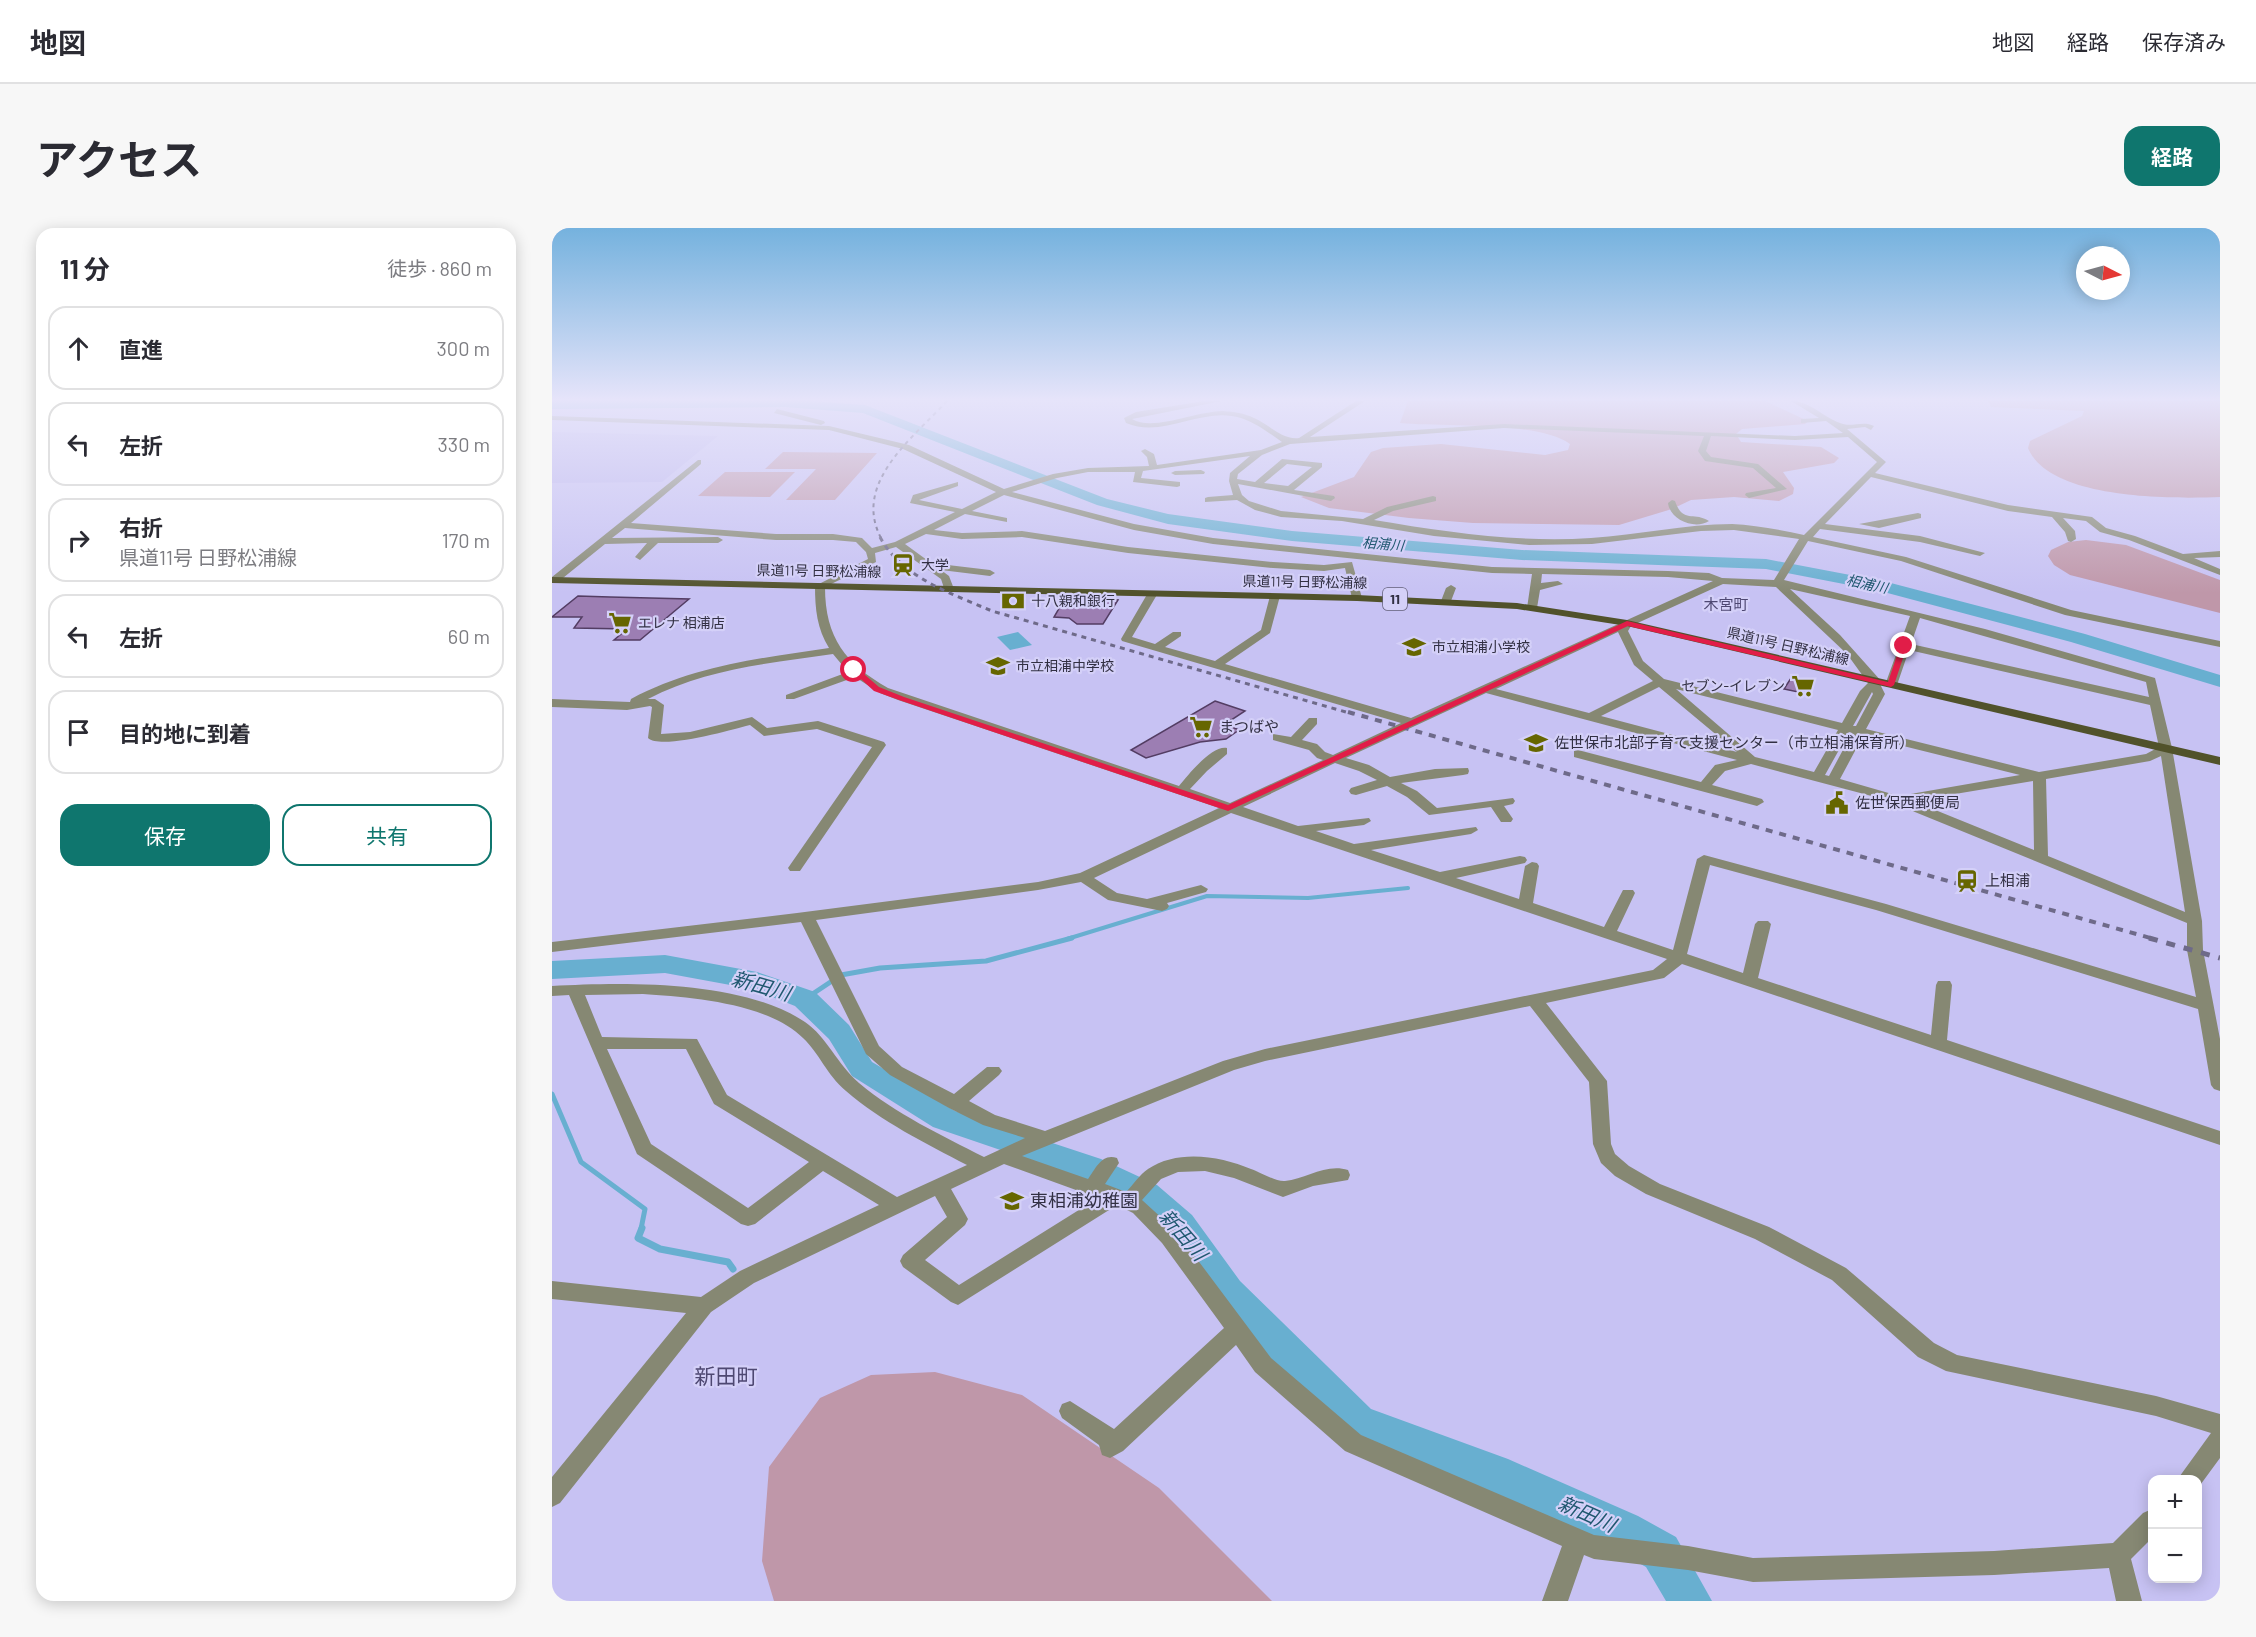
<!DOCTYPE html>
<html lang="ja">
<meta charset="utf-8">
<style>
body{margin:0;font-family:Barlow,"Noto Sans JP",sans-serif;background:#f7f7f7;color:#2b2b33}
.controls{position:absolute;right:18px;bottom:18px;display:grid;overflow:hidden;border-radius:12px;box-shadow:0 3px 15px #0003}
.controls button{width:54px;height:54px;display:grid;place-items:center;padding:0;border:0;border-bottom:2px solid #e1e1e2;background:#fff;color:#2b2b33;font:30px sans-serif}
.compass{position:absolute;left:1524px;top:18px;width:54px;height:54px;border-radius:50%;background:#fff;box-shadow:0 3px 15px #0003;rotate:96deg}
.stop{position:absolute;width:18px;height:18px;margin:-14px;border:4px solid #e11d48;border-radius:50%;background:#fff}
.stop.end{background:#e11d48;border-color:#fff;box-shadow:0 2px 6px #0008}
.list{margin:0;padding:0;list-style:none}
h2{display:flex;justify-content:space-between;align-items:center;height:78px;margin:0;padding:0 24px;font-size:26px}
h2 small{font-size:20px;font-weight:400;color:#7c7c81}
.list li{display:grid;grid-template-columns:39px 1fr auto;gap:18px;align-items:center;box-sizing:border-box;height:84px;margin:0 12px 12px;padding:0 12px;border:2px solid #e1e1e2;border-radius:18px}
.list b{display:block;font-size:22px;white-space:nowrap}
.list p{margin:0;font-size:20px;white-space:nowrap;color:#7c7c81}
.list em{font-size:20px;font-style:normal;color:#7c7c81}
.actions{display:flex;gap:12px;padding:18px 24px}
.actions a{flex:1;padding:14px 0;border:2px solid #0f766e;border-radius:18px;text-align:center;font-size:21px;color:#0f766e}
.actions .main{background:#0f766e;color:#fff}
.icon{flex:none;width:33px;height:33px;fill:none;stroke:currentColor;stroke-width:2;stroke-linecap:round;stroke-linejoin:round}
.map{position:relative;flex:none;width:1668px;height:1373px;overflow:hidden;border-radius:18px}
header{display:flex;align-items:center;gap:36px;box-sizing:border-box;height:84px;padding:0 30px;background:#fff;border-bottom:2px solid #e1e1e2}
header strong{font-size:28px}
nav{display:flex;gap:33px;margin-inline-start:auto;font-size:21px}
.intro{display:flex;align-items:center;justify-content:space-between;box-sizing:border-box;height:144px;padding:0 36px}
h1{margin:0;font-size:42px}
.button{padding:15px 27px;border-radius:18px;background:#0f766e;color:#fff;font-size:21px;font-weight:700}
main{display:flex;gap:36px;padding:0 36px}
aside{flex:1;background:#fff;border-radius:18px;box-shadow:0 3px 15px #0003}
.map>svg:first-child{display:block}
</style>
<header>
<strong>地図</strong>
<nav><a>地図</a><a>経路</a><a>保存済み</a></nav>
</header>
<div class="intro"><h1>アクセス</h1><a class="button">経路</a></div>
<main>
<aside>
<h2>11 分<small>徒歩 · 860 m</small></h2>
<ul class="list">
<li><svg class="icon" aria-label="ahead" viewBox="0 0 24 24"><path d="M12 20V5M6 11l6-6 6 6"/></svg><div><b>直進</b></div><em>300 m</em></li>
<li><svg class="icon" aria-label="left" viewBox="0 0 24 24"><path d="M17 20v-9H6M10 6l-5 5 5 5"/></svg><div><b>左折</b></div><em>330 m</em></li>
<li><svg class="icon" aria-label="right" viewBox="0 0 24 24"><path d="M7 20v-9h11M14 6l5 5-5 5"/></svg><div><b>右折</b><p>県道11号 日野松浦線</p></div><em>170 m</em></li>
<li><svg class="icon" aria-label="left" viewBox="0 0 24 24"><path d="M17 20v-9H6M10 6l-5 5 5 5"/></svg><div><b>左折</b></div><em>60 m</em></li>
<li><svg class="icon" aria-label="arrive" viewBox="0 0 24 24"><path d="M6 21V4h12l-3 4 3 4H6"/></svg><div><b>目的地に到着</b></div></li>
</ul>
<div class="actions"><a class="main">保存</a><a>共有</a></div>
</aside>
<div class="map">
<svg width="1668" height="1373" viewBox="0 0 1668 1373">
<rect width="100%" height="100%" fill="#c7c2f3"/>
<path fill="#bdb7ee" d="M0,204L166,208L110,254L0,255Z"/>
<path fill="#bf97a9" d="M856,173H1213L1256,193L1253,196L1190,201L1184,206L1189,214L1269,219L1287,230L1282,235L1231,244L1242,260L1241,266L1227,273L1182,269L1139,272L1120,281L1067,297L921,295L857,290L777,280L749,269L802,249L819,224L831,220L889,216L993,227L1016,222L1018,216C986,193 890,199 848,195Z
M1436,173H1668V269C1621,271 1497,272 1476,220L1478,213L1530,188L1532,183L1439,179Z
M231,224L325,225L283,272H234L264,241H213Z
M173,244H243L218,269L146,268Z
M1534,312L1574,317L1668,352V385L1518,347L1502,337L1496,328L1499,322L1516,314Z
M383,1144L470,1167L607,1260L720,1373H222L210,1333L217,1239L268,1170L319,1147Z"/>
<path fill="#68afd0" d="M466,404L480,417L458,422L445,409Z"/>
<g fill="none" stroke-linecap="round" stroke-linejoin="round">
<path stroke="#68afd0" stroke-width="4" d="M515,711L655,668L756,670L856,660"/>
<path stroke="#68afd0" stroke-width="5" d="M253,771L289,747L328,740L434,733L520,710
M0,866L29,934L93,981L89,1001"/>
<path stroke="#68afd0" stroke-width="7" d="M90,1000L86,1010L108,1021L176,1034L181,1041"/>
<path fill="#68afd0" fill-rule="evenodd" d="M0,173H256L313,177L555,271L616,286L740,303L970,322L1214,331L1335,354L1533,406L1668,447V459L1519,414L1328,363L1214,341L970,332L740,313L616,296L545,277L311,185L233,179L0,181Z
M113,727L205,744L263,764L297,797L320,834L403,883L549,931L605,957L640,987L688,1053L819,1181L956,1231L1086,1288L1124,1309L1160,1373H1114L1094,1339L1056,1318L931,1260L792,1207L664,1075L616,1007L581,975L527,949L381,899L300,848L277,811L243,778L200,761L113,745L0,751V733Z"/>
</g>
<path fill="#9c7eb3" stroke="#533d63" stroke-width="1.5" d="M26,368L58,369L137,371L88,412H62L75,401L22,400L30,389H0Z
M513,370L566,372L551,396H525L517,390L502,389Z
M1239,450L1257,455L1251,465L1232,461Z
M663,473L693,483L673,496L687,502L674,511L648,514L594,530L579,522Z"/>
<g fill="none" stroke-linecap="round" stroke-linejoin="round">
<path fill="#868873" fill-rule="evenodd" d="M652,173H670L580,191C601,204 644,183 671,183C682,184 692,185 702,190C718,197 730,212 747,210L804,173H813L758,209L952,196L1243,208L1291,205L1274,193L1249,195V191L1267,190L1239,173C1258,173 1271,189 1288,195C1299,200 1311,192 1322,198L1319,202L1313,199L1295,201L1334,234L1323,245L1456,277L1540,289L1554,300L1583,308L1631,326L1668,323V329L1642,330L1668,341V347L1577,312L1548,304L1534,293L1511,290L1523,303L1524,311L1519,314L1516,313L1513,304L1500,289L1456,283L1319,249L1273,296L1368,308L1433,325L1428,328L1368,314L1268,301L1261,309L1354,329L1519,382L1668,413V419L1513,387L1349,333L1256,313L1232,352L1433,401L1603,450L1620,520L1650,693L1651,722L1668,811V863L1662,861L1659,857L1646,781L1324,682L1158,637L1135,726L1191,745L1203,696L1206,693H1216L1219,696L1206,750L1379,807L1384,757L1386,753H1398L1400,757L1395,812L1668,903V917L1130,736L1112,750L994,775L1055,853L1059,916L1063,926L1077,938L1108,956L1217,999L1294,1040L1382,1115L1405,1127L1604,1168L1668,1186V1230L1646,1260V1252H1625L1659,1205L1604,1188L1394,1143L1366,1129L1280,1052L1203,1011L1094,966L1063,948L1049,935L1041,916L1037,854L978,778L713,833L682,842L470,928L536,951C544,940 550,925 565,930L567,935L553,956L574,964C581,957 588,946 596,941C626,921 668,928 699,941C708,944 724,954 733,953C754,951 774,935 796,942L798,947L796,952L761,958L731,969L682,950L653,943L626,944L609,951L590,972L624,1003L719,1130L809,1207L1042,1307L1136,1318L1201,1330L1442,1323L1561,1315L1591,1285L1600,1281V1310L1579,1331L1590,1373H1564L1557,1340L1442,1347L1201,1354L1136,1342L1042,1331L1032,1327L1016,1373H990L1010,1318L793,1223L703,1144L684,1117L571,1223L558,1230L550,1227L547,1217L510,1190L507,1183L510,1176L518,1173L562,1201L672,1100L610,1015L581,985L565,977L406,1077L399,1074L351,1039L348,1033L351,1027L395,989L383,968L202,1055L159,1084L8,1275L0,1279V1249L134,1085L0,1071V1053L149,1069L188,1043L327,977L271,943L203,996L196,998L189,996L85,926L17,767L0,768V758C74,754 190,752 253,794C275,809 285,836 307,855C344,886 389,907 432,929L473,910L431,897L397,880L338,847L314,826L249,694L0,724V714L245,685L486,654L528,645L667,580L346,472L328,465L303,449L242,471H234V467L296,444L281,426C218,435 153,441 96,471H103L112,477L109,506L138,504L200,489L215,500L266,493L332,514L334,517L248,643H238L236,640L320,519L265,501L212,508L198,497C179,502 109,522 96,510L100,479L98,478L75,482L0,479V471L78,474L79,471C141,438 209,430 277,420C265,401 263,381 263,358L316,331L314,324L304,314L281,312H224L73,300L60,310L166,309L171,312L166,315H106L88,332L83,329L95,315L53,316L6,354H0V349L146,232H149V236L79,295L224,306H281L310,310L320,320L343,314L403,284L358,275L361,267L406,254V258L367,272L410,281L444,264L351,221L277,202L0,192V188L277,198L357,217L452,261L501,246L536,240L597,238L595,229L589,223L593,221L602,226L605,237L709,222L730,214C717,205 704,195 689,190C650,178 612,211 574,195L572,190L584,184ZM952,200L1152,208L1146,223L1153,233L1201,240L1224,260L1194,265L1193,267L1197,270L1235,261L1206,236L1159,229L1154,223L1159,208L1243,212L1296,209L1325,234L1252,307C1229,302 1203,297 1180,296C1133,296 1086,307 1039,310C967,315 894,304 822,292L841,283L884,273V269L881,268L835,279L811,291L729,283L697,273L690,267L686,256L779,273L783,270L782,268L742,262L770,239V235L730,231L703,254L685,251L686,246L710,227L738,216ZM698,228L678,245L677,253L681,267L656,269L653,270V274L685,272L703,282L729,289L790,293L882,308L977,317L1040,316L1149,303L1182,302L1247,311L1222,352L1170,350L1157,345L1116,343L940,339L661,310L582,296L460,264L505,250L536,244H583L581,254L625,259L628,258V254L589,250L591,243ZM735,236L760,239L736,258L712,255ZM452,267L582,302L661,316L940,345L980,346L975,380L980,383L985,380L988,362L1011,356L1006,353L989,355L990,346L1116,349L1161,353L859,490L673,436L718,405L728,368L727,366L718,368L709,402L663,433L613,419L629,408V404H621L603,416L580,409L606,365L597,363L569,411L570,413L849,495L781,527L773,524L765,516L750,512L765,496V490H757L739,509L721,506V512L757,522L765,530L771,532L678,575L638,561L655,543L675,526V520C660,517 636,547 627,558L336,460C294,436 273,410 273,359L324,334L323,325L344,319L389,351L393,363L402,361L397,348L389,342L438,348L443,345L438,342L379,335L353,316L374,306L410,311L470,309L576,325L721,340L772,343L793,340L800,370L805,373L810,370L800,334L772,337L721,334L576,319L470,303L410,305L382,302L413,286L455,294V290L420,283ZM1171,356L1224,359L1295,426L1316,455L1308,463L1290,495L1112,451L1091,433L1076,403L1079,398ZM1238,361L1358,388L1333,457L1335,459H1343L1345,457L1357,422L1598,477L1607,519L1594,526L1487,544L1314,501L1333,466L1328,456L1330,454L1288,407ZM1368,390L1594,454L1597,469L1359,416ZM1066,404L1082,437L1101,453L1037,485L944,461ZM1107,459L1185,524L1049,488ZM1124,461L1286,502L1262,544L1203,529ZM1320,464L1321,466L1304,498H1301ZM934,465L1185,532L1163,537L1149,554L1026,522L1022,523V529L1205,578L1212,574L1210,571L1160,557L1173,543L1199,536L1331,571L1635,695V722L1644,769L1334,676L1152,627L1145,631L1121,722L1065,703L1083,665L1081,662H1071L1052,699L981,675L987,638L985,635L980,634L973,638L967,671L904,650L973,635L975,632L973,629L968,628L888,644L819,622L919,606L926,602L924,599L802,616L764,603L812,597L819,593L817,590L746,598L691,579L783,535L807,543L825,552L799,560L797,563L799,566L804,567L835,558L855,569L877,587L939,579L949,594H959L961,591L952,578L961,576L963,573L961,570L885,580L865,563L849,555L911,547L916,546L917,543L916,540L883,541L838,549L817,537L794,530ZM1297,504L1300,505L1277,548L1273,547ZM1311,508L1468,547L1347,568L1288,551ZM1609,528L1633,684L1496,628L1494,551L1598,533ZM1481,553L1482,622L1361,573ZM679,585L1115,731L1101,742L713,821L671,833L493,903L443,887L417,873L447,847L450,843L447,839H435L402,866L350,839L327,818L264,692L486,662L529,654L556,672L610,683L615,681L617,678L615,675L654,664L656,661L649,657L595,671L565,665L542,650ZM91,766C138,769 216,775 251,810C268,826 274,846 294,863C330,894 373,915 415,937L345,969L175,867L145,811L50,809L33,767ZM55,821H134L162,876L257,934L196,980L99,916ZM452,936L546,970L407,1057L373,1032L413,997L416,991L399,961Z
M225,181L272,193L273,195L269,197L222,185Z
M649,242L653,244L652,246L623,247L619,245L623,243Z
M1120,272L1123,273C1131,296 1141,283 1157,293C1143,302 1118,292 1116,275Z
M1366,285L1369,286V290L1327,300L1307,296Z
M899,357L904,360L899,373L890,375L889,373L894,360Z"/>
<path fill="#51522b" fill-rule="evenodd" d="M0,349L805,367L965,375L1075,392L1668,529V537L1075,398L965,381L805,373L0,355Z"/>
<path stroke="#6e6a89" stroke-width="2" stroke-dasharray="4 4" stroke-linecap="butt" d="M329,310C300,255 361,210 395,173"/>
<path stroke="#6e6a89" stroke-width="3" stroke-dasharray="5 5" stroke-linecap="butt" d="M328,309C349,349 400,366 440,383L801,486"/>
<path stroke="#6e6a89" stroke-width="4" stroke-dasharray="7 7" stroke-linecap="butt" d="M796,484L1602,711"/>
<path stroke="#6e6a89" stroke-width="5" stroke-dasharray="9 9" stroke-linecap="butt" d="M1597,710L1668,730"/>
</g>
<linearGradient id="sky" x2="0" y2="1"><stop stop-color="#75b2de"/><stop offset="0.47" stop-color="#e6e4fa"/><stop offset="1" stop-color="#e6e4fa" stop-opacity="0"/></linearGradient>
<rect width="1668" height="365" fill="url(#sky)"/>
<path fill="#e11d48" d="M1075,393L1336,454L1348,418L1352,416L1355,418L1342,457L1339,459L1076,398L676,583L347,472L322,463L299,442L305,440L327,459L352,469L676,577Z"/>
<defs>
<g id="station-bare" transform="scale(1.8)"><path d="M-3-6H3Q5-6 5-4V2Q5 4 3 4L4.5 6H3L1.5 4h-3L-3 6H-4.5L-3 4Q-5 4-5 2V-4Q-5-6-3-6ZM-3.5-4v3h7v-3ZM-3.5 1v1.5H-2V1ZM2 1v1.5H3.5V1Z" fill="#660" stroke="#d4d0f8" stroke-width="2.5" paint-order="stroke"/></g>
<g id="bank-bare" transform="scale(1.8)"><path d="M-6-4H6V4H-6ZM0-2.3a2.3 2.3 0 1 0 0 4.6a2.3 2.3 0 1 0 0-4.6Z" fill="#660" stroke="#d4d0f8" stroke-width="2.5" paint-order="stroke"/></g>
<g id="supermarket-bare" transform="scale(1.8)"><path d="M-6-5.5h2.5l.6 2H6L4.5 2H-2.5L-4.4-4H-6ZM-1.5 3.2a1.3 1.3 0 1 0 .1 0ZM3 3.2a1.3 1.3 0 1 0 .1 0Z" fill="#660" stroke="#d4d0f8" stroke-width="2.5" paint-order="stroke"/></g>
<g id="school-bare" transform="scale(1.8)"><path d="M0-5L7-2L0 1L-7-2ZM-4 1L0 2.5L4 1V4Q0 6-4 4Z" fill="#660" stroke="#d4d0f8" stroke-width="2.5" paint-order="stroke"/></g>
<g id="civic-bare" transform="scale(1.8)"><path d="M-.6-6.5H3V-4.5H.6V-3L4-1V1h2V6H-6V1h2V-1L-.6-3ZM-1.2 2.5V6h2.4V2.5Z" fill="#660" stroke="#d4d0f8" stroke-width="2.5" paint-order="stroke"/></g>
</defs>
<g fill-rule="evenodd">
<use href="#station-bare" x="351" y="337"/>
<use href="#bank-bare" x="461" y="373"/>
<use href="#supermarket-bare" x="68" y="395"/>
<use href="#school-bare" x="862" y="419"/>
<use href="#school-bare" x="446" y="438"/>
<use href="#supermarket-bare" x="1251" y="458"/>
<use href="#supermarket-bare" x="649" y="499"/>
<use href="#school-bare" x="984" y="515"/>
<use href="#civic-bare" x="1285" y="575"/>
<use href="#station-bare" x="1415" y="653"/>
<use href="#school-bare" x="460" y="973"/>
</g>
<g text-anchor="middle" stroke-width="4.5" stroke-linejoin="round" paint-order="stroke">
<g font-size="14" font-style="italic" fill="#205870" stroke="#d4d0f8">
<text transform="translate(831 316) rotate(5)" y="5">相浦川</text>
<text transform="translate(1315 356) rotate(12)" y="5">相浦川</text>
</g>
<g font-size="14" fill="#323043" stroke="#d4d0f8" text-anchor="start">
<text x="369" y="342">大学</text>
<text x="479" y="378">十八親和銀行</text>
<text x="86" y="400">エレナ 相浦店</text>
<text x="880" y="424">市立相浦小学校</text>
<text x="464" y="443">市立相浦中学校</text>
<text x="1233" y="463" text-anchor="end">セブン-イレブン</text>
</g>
<g font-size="14" fill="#323043" stroke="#d4d0f8">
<text transform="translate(267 343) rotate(1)" y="5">県道11号 日野松浦線</text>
<text transform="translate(753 354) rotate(1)" y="5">県道11号 日野松浦線</text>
<text transform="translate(1236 418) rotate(13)" y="5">県道11号 日野松浦線</text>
</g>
<rect fill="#d4d0f8" stroke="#636079" stroke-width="1.5" x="831" y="360" width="24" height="22" rx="4.5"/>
<g font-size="14" font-weight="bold" fill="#323043">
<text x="843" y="376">11</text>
</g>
<g font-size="15" fill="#4e4872" stroke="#d4d0f8">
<text x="1174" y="382">木宮町</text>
</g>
<g font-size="15" fill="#323043" stroke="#d4d0f8" text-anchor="start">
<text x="667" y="504">まつばや</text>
<text x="1002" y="520">佐世保市北部子育て支援センター（市立相浦保育所）</text>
<text x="1303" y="580">佐世保西郵便局</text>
<text x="1433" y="658">上相浦</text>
</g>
<g font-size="18" fill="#323043" stroke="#d4d0f8" text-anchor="start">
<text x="478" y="979">東相浦幼稚園</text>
</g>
<g font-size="20" font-style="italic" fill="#205870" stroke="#d4d0f8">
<text transform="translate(209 758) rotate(16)" y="7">新田川</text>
<text transform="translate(631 1007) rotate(49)" y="7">新田川</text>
<text transform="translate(1035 1286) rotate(24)" y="7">新田川</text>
</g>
<g font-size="21" fill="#4e4872" stroke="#d4d0f8">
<text x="174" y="1156">新田町</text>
</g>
</g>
</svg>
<div class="controls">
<button>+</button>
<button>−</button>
</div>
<svg class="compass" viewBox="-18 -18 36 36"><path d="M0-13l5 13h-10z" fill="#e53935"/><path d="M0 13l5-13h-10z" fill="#7c7c81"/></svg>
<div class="stop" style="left:302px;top:442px"></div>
<div class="stop end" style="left:1352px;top:418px"></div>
</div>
</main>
